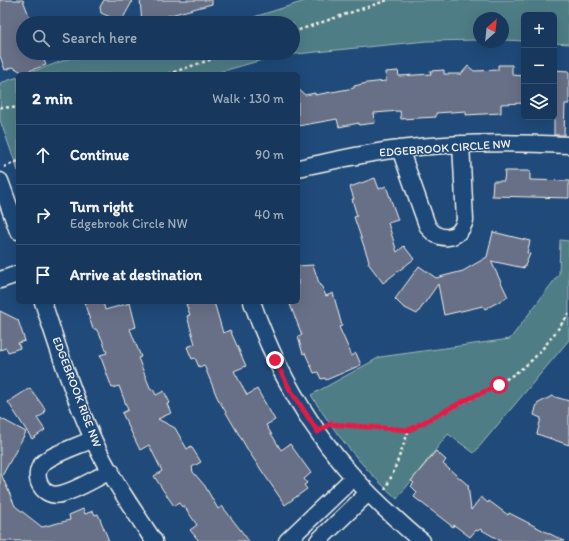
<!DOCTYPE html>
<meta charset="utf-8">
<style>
body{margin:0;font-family:Itim,sans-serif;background:#244365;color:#f1f3f6}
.controls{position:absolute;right:12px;top:12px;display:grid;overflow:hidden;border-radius:6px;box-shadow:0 4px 16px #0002}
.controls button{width:36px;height:36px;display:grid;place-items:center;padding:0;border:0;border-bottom:1px solid #365272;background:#17385c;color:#f1f3f6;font:20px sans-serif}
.compass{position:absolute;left:473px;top:12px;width:36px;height:36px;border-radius:50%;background:#17385c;box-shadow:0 4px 16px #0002;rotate:27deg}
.stop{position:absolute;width:12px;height:12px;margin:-9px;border:3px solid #e11d48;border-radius:50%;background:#fff}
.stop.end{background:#e11d48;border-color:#fff;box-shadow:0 1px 4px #0008}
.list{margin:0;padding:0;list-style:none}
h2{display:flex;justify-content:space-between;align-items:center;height:52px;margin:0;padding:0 16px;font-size:17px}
h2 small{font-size:13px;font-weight:400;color:#9eacbb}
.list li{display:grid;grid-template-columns:26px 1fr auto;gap:12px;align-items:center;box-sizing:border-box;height:60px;padding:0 16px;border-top:1px solid #365272}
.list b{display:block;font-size:15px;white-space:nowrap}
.list p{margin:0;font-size:13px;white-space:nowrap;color:#9eacbb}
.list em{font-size:13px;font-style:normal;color:#9eacbb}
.icon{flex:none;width:22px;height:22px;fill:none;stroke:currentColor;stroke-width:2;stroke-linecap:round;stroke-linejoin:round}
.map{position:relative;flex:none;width:569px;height:541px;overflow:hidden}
.search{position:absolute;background:#17385c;box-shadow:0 4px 16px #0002;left:16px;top:16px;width:284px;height:44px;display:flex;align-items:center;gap:10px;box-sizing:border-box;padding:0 14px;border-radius:22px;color:#9eacbb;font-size:15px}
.panel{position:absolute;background:#17385c;box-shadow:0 4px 16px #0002;left:16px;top:72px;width:284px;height:232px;border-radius:6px}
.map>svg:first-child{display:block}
</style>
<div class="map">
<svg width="569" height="541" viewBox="0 0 569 541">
<rect width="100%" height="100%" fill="#1f4a7a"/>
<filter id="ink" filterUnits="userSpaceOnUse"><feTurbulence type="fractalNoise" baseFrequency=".025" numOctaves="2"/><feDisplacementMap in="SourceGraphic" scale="8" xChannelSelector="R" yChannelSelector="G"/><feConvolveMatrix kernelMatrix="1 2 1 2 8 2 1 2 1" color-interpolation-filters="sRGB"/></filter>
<g filter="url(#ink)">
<path fill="#507d86" stroke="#a2b7b7" d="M308,0H569V44L554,43V15H524V41L503,40V18H479V40L427,41L276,56L213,74H26L71,58L126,56L135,53H293V23H235Z
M18,77V171L0,120V83Z
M560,240L569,241V340L474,453L448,434L397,499C363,468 335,434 311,395L380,357L510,339L559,274Z"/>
<path fill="#677087" stroke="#f4f1e8" d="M0,0H23L32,23H23V53H41L46,65L23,73L13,67L5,70L0,56Z
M104,0H133L121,22L101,13L100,7Z
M140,0H212V4L167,16L168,21L161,23H142Z
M498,65H512V75L524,76V103L501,104V113L466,115V111L436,113V117L401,119L400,111L374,113L375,123L359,125V123L339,127L337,119L298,126V89L305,95L315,93V95L354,88V86L367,83L386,81L385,72L398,71L399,76L431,74L430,71L444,70V74H461L468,66L474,71L498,70Z
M554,70L569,71V104H565L564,135H554Z
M505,171H530V180L569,181V198L492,196L493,181H504Z
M375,178L379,189L386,186L398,220L388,223L397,252L404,246L414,259L383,283L368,263L369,261L354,217L357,216L352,199H354L350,187Z
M493,232L530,241L527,253L530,254L524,268L491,261L508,297L485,309L483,306L444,315L438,284L417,314L403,307L395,299L419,266L436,278L463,271L487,257Z
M313,265L320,286L321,285L326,296L333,293L342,326L339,327L352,356L356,353L361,365L326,380L325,378L321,379L318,372L314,373L305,353L303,354L298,337L302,335L289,302H298V266Z
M84,302H103L105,310L130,303L136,327L130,329L141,357L138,358L151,390L153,389L156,395L164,391L170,403L167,404L171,413L158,419L175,428L187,449L191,446L201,462L192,467L193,472L205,486L218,509L222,506L249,541H199L190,530L197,525L184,506L182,507L179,503L174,506L163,490L154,476L162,471L149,445L140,450L122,413L128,410L119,386L112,388L100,355L107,353L102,339L96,329H93Z
M192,302H214L223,333L230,330L246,366L234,371L247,395L257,389L275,420L266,425L281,450L290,444L311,473L304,479L307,483L304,485L307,489L285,505L249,452L217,397L204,365L199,367L195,358L192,359L187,347L195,344L187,316L190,315L186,304Z
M0,311L18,320L25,341L18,343L20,348L8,352L6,348L0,350Z
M30,388L45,409L44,414L37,418L45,430L32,439L8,402Z
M552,396L569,401V445L537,434L541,418L534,415L537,404Z
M0,418L26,432L2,476L15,506L42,527L70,520L69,515L83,509L85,514L93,511L95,515L98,514L109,541H0Z
M436,451L446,460L443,464L468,485L471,510L481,497L488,503L489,501L508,515L509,513L564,541H501L480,529L478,531L476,530L470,537L454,525L453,527L414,497L417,492L411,486L414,483L411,481Z"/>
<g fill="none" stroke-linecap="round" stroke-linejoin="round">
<g stroke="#f4f1e8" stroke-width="19">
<path id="street" d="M400,149L427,225C437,243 460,241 465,220L461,144
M298,168C332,161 365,153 399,149C456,142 513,142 569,145
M0,181L18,231
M0,280L18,274
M43,302C58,348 73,395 93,439C109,475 132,508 154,541
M252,302C281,385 328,459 394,517C403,525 412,534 422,541
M93,439C81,445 52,454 43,463C30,476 43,499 61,494C78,490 95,478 111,471
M287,541L353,478
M318,541L367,494"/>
</g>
<path stroke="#f4f1e8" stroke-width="2.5" stroke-dasharray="3 3" stroke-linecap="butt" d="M293,32L388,0
M168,74L230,53
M0,107L18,108
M4,167L18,161
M332,424L409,430
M385,490L393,473L409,430C449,407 497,391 532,360C546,346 557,330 569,314"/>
<use href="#street" stroke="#1f4a7a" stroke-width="16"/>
</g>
</g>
<g fill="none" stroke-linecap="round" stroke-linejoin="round" filter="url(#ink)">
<path stroke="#e11d48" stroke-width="5" d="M275,360L289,388L318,432L330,424L409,430L466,400L499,385"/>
</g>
<g text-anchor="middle" stroke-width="3" stroke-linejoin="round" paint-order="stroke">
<g font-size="12" fill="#f4f1e8" stroke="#1f4a7a">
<text transform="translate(445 148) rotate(-4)" y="4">EDGEBROOK CIRCLE NW</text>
<text transform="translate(77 392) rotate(69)" y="4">EDGEBROOK RISE NW</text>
</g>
</g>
</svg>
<div class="controls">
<button>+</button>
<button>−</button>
<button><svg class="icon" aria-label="layers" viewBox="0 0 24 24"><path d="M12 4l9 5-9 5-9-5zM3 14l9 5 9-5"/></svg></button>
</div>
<svg class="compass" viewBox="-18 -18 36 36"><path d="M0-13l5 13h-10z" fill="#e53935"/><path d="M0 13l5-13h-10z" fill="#9eacbb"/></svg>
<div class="stop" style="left:499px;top:385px"></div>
<div class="stop end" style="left:275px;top:360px"></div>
<div class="search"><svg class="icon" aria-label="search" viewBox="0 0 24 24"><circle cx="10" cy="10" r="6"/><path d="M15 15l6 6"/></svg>Search here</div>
<section class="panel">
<h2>2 min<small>Walk · 130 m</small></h2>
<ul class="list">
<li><svg class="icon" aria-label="ahead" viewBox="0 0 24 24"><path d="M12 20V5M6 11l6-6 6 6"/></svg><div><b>Continue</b></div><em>90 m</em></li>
<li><svg class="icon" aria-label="right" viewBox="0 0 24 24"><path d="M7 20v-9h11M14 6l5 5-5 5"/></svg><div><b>Turn right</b><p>Edgebrook Circle NW</p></div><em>40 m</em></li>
<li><svg class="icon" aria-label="arrive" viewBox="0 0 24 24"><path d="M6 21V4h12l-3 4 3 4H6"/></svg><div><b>Arrive at destination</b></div></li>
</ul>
</section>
</div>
